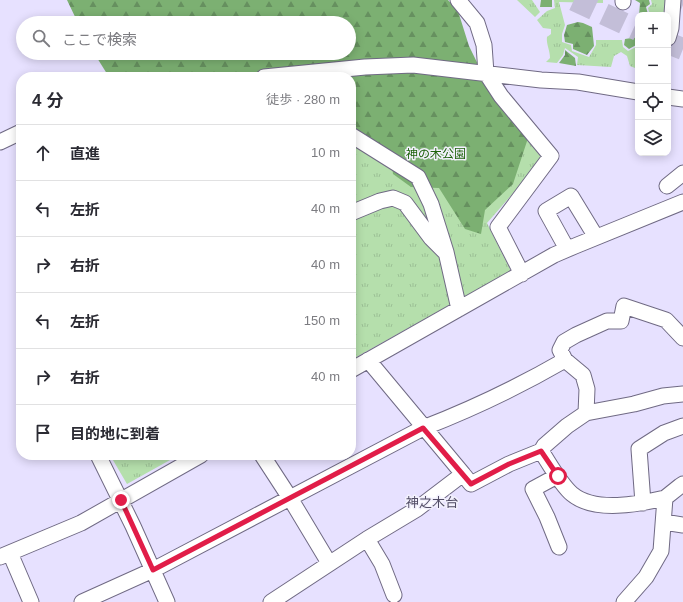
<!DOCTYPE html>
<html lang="ja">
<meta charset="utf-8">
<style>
body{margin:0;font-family:Arial,"Noto Sans JP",sans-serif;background:#f2f2f3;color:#2b2b33}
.controls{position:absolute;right:12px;top:12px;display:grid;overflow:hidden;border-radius:8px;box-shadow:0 2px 10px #0003}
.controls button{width:36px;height:36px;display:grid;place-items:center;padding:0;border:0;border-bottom:1px solid #e1e1e2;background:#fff;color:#2b2b33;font:20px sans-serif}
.stop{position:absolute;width:12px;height:12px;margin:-9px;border:3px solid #e11d48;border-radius:50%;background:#fff}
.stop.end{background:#e11d48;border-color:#fff;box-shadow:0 1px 4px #0008}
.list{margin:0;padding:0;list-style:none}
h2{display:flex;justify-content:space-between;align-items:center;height:52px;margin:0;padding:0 16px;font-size:17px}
h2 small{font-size:13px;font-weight:400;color:#7c7c81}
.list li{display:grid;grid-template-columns:26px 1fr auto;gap:12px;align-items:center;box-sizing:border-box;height:56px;padding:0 16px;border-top:1px solid #e1e1e2}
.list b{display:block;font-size:15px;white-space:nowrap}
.list em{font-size:13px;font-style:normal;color:#7c7c81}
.icon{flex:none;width:22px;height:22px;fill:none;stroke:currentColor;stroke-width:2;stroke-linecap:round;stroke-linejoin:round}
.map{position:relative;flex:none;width:683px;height:602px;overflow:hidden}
.search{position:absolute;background:#fff;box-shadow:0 2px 10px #0003;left:16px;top:16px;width:340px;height:44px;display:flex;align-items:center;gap:10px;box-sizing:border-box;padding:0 14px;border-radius:22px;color:#7c7c81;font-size:15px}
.panel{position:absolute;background:#fff;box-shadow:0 2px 10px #0003;left:16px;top:72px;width:340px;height:388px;border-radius:16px}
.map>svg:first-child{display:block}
</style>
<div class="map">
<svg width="683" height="602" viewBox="0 0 683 602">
<defs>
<pattern id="grass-tufts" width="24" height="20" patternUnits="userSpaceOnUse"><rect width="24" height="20" fill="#b5dfac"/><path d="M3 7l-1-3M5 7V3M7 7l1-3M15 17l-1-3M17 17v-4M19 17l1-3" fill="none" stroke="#9cc095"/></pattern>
<pattern id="forest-firs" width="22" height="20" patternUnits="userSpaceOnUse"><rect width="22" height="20" fill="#7cb072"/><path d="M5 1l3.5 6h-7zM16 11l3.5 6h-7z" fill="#66905f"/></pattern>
</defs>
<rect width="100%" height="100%" fill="#e7e1ff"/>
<path fill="url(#grass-tufts)" d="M517,0H532L540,12L535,17Z
M554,0H603V3L559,2L565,25L562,34V42L571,45L572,51L589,57L596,45V40H622L623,47L628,51L638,46V64H636L635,68L630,66L627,56L621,52L614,56L611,67L577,65L578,57L565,48L563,55L557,63L546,62L550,58C550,50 546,44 547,37L551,34V29L543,28L537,20L547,11L555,8Z
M651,0H666L663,15L649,12L648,8L652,4Z
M349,23L486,80L544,158L487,223L511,271L351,360V77L349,53Z
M110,455H179L127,484Z"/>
<path fill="url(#forest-firs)" d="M67,0H448L458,11L469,46L494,97L529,135L513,184L485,210L481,234L465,229L439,188L411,187L393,174L390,151L351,138V77H109L94,53H349V23H78Z
M541,0H552V7H540Z
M635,0H649L650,4L646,7L648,14L650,15H639L640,3Z
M578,22L583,23L592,27L594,46L587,55L573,49V44L565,42L564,35L567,25Z
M638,37V44L629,49L624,45L625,39Z
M565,50L575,58L576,66L559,63L565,55Z"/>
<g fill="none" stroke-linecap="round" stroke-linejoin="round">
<path stroke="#c3bed8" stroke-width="22" stroke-dasharray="22 11" stroke-linecap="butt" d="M574,0L638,30
M671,0L683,5
M668,43L683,49"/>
<g stroke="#706a84" stroke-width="17">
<path id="minor" d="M458,0L477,23L484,45L486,73L501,96L551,156L498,227L522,274
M623,0V2
M668,38L671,28L673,0
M264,77L365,67L413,65L541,80L578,82L638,92
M668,97L683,99
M351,135L418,177L431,204L446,252L459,309
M0,142L21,132
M667,186L683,173
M351,213L380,201L393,198L405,203L431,238L445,252
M567,249L546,211L571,196L596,237
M565,360L560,350L564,342L576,335L607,321H621L624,306L666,320L683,338
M351,370L554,255L575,246L683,202
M541,451C549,463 561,485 572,494C595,513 639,504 665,498
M98,455L133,526L167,602
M262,455L290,498L329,563
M463,474L471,484L509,464L541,451L544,446L567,426L586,413
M557,476L533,489L547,517L559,547
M643,503L639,449L664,433L683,426
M664,522L683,525
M367,539L382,564L394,595
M10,553L31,602
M0,557L81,523L201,455
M82,602L153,570L423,428C472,409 520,386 565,360L583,375L587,389L586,413L634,404L663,396L683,394
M271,602L367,539L417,509L463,474L368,360
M624,602L646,577L661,551L665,498L680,486L683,484"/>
</g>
<use href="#minor" stroke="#fff" stroke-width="15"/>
</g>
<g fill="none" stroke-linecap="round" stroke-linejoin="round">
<path stroke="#e11d48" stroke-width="5" d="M121,500L153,570L423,428L471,484L509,464L541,451L558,476"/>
</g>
<g text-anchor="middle" stroke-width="3" stroke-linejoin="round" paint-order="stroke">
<g font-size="12" fill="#1f630d" stroke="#f3f1fd">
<text x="436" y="158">神の木公園</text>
</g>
<g font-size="13" fill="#514c65" stroke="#f3f1fd">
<text x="432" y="507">神之木台</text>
</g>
</g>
</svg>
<div class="controls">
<button>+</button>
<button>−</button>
<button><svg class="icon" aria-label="locate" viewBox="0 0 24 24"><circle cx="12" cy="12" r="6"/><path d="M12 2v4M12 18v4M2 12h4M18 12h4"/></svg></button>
<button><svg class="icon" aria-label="layers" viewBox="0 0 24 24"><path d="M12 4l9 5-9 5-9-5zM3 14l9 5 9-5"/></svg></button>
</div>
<div class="stop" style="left:558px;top:476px"></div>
<div class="stop end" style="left:121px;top:500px"></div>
<div class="search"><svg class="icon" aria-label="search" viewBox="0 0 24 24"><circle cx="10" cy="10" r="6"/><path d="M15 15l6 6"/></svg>ここで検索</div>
<section class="panel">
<h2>4 分<small>徒歩 · 280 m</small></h2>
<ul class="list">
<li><svg class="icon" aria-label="ahead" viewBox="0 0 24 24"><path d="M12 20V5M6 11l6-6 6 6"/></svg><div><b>直進</b></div><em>10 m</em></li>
<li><svg class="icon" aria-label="left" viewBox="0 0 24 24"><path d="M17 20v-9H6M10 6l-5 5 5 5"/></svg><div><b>左折</b></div><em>40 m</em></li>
<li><svg class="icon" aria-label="right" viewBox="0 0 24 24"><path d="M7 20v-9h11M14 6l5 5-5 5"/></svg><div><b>右折</b></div><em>40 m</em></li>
<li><svg class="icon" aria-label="left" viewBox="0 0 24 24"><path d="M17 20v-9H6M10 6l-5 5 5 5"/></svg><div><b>左折</b></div><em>150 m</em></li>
<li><svg class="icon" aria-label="right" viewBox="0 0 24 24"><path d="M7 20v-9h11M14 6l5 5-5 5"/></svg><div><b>右折</b></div><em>40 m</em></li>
<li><svg class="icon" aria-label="arrive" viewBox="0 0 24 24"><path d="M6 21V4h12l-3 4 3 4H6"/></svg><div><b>目的地に到着</b></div></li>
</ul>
</section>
</div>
